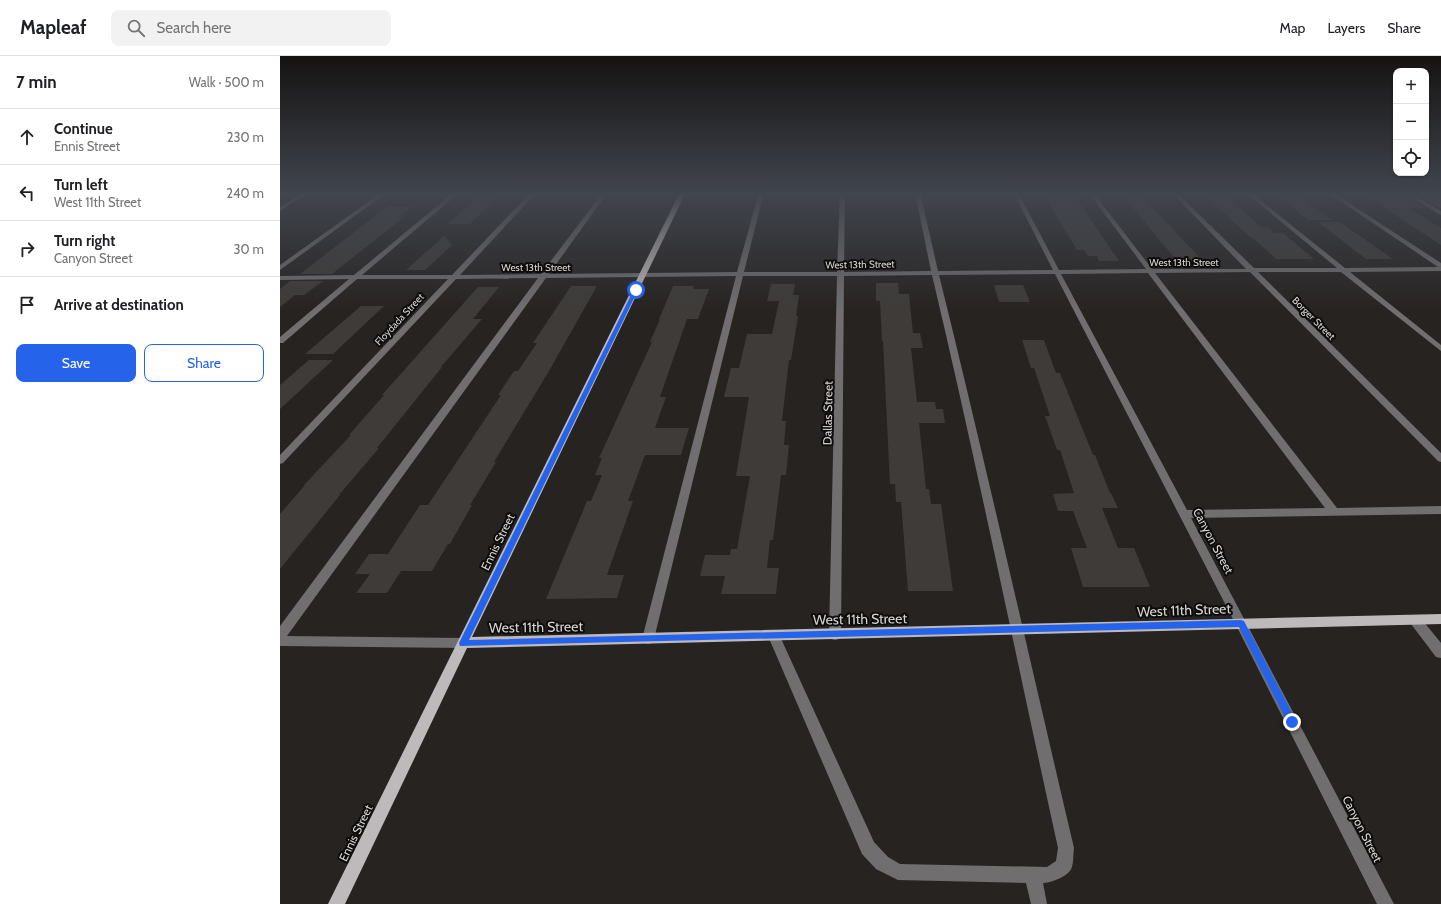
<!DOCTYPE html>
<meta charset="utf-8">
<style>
body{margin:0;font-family:Cabin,sans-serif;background:#f2f2f2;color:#202124}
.controls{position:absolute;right:12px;top:12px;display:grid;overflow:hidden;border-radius:8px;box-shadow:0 1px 3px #0004}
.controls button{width:36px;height:36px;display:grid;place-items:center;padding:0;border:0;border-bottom:1px solid #e0e0e0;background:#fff;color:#202124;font:20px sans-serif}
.stop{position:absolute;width:12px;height:12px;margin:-9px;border:3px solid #2563eb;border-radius:50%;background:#fff}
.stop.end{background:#2563eb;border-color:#fff;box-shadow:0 1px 4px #0008}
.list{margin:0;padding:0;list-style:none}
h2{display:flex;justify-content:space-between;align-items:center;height:52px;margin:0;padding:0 16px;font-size:17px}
h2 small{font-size:13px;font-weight:400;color:#757577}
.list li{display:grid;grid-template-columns:26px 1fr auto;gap:12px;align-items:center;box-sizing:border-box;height:56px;padding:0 16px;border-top:1px solid #e0e0e0}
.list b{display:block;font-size:15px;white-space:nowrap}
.list p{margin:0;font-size:13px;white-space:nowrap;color:#757577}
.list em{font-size:13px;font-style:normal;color:#757577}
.actions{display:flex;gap:8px;padding:12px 16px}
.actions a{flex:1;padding:9px 0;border:1px solid #2563eb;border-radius:8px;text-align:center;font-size:14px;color:#2563eb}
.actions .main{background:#2563eb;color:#fff}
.icon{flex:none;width:22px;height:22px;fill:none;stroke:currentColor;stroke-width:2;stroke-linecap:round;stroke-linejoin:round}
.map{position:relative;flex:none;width:1161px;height:848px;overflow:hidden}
header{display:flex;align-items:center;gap:24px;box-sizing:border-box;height:56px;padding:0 20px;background:#fff;border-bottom:1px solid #e0e0e0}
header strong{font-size:19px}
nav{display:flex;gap:22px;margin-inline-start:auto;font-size:14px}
.search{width:280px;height:36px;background:#f2f2f2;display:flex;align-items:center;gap:10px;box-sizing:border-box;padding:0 14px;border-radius:8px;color:#757577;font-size:15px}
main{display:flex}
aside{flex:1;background:#fff}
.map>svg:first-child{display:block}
</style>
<header>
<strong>Mapleaf</strong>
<div class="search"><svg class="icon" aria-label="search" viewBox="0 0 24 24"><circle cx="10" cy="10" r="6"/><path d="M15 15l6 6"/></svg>Search here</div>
<nav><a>Map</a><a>Layers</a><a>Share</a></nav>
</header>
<main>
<aside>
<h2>7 min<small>Walk · 500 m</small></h2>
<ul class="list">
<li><svg class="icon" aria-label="ahead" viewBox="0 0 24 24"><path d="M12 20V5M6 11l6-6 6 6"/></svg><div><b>Continue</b><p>Ennis Street</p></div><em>230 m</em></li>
<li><svg class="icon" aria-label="left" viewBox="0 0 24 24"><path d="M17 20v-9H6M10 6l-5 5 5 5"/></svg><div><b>Turn left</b><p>West 11th Street</p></div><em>240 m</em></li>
<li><svg class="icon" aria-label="right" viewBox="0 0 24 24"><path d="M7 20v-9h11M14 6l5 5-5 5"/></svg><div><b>Turn right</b><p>Canyon Street</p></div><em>30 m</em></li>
<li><svg class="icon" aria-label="arrive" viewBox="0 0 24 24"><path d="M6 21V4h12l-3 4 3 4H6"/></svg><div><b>Arrive at destination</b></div></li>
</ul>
<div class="actions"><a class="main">Save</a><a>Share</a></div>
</aside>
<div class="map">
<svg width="1161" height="848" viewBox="0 0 1161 848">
<rect width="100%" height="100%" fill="#272321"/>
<path fill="#3e3b38" d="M762,136H792L839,205H819L817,200H808L804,194H797Z
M840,136H858L923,205H897Z
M994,136H1014L1052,164H1028Z
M1080,136H1121L1146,152H1128L1161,172V189Z
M1130,136H1161V152H1159Z
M202,137H222L190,168H168Z
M929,143H950L981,171H988L994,177H1003L1034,203H996L973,182H971Z
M108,150H133L119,161H124L52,218H20Z
M1038,166H1060L1113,203H1086Z
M164,180L172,189L145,214H126Z
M10,225H43L24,239H15L0,251V233Z
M596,227H618L619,238H629L633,277H640L643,292H631L637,346H655L656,353H663L665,367H639L646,433H649L651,448H661L673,535H628L621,446H616L615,428H610L603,285H602L600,245H596Z
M491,228H515L513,239H519L516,260H518L511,304H509L502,365H506L504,389H509L506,419H501L493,484H490L487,512H499L496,538H441L445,520H420L425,499H450L451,493H457L470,420H456L469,341H444L451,312H459L467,278H492L499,245H487Z
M714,229H743L750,246H719Z
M291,230H317L269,315L214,406H216L190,449H192L170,488H168L152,515H121L107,537H76L90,518H75L89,498H108L140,449H148L221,339H218L234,315H238L257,287H253Z
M393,230H414L413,233H429L418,263H407L380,341H386L375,372H409L401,399H365L348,445H353L327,519H344L337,542L266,543L307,445H311L322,419H315L322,402H319L372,286H370L380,263H379Z
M198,231H219L193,263H202L161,311H162L97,392H99L59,439H60L0,513V458L25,429H24L71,379H69L104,339H102Z
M81,250H104L53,298H25Z
M742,284H764L776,317H780L813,399H815L830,437H831L838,452H822L838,492H854L870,531H803L791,492H807L793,455H778L773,438L794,437L780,394H777L765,360H770L754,312H751Z
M29,304H53L0,353V329Z"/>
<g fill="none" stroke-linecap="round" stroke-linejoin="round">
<path fill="#706e6f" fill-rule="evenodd" d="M24,136H30L0,155V151Z
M102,136H108L0,214V209Z
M174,136H180L82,219H172L251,136H257L180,219L261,218L323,136H328L269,218L457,216L479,136H484L464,216H557L560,136H565L564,216L651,215L635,136H640L658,215L773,214L733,136H738L779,214L866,213L808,136H813L872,213H966L891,136H896L974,212H1057L965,136H970L1065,212L1158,211L1047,136H1052L1161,207V215L1070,216L1161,289V295L1061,216H978L1161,397V406L1158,405L970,216L875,217L1057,452L1161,450V458L911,462L1114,848H1097L957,571L775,218L659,219C706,409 749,601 794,792C793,799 794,810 790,815C785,821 771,827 763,827L767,848H751L746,827L618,824L596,813L582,798L488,580L490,576L494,575L498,576L594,786L608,801L620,808L767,811L776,805L778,792C736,601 697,409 652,219L564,220L561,579L559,583L555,584L551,583L549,579L557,220H463L374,583L372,587L368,588L364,587L362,583L456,220L266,222L7,580L183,582L187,583L189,587L187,591L183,592L0,590V570L258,222L176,223L3,407L0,408V399L168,223H77L3,287H0V281L69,223L0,224V220L74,219ZM868,217L1045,452L907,454L781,218Z
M1122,136H1128L1161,155V159Z
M1135,559L1139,560L1161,587V602L1156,601L1131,568L1129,564L1131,560Z"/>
<path fill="#beb9ba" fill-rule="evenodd" d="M400,136H406L192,581L1161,558V568L187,592L65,848H48Z"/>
</g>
<linearGradient id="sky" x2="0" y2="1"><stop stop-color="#151312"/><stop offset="0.54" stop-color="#41454e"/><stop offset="1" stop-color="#41454e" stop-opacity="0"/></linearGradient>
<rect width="1161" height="254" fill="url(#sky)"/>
<path fill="#2563eb" d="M354,233L358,234L189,584L961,564L964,565L1015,663L1017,666L1015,669L1012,670L1009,669L959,571L180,590L179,587Z"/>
<g text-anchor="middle" stroke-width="4" stroke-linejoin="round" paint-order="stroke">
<g font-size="10" fill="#d8d6d4" stroke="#0e0d0c">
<text x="904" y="210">West 13th Street</text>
<text transform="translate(580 208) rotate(-1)" y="4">West 13th Street</text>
<text x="256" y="215">West 13th Street</text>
<text transform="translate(1034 262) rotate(45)" y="4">Borger Street</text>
<text transform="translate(119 263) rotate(-47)" y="4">Floydada Street</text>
</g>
<g font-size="12" fill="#d8d6d4" stroke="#0e0d0c">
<text transform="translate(548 357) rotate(-89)" y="4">Dallas Street</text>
<text transform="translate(933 485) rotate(62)" y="4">Canyon Street</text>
<text transform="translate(218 486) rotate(-64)" y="4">Ennis Street</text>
<text transform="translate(1082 773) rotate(63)" y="4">Canyon Street</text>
<text transform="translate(76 777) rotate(-64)" y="4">Ennis Street</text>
</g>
<g font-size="14" fill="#d8d6d4" stroke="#0e0d0c">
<text transform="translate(904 554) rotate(-2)" y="5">West 11th Street</text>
<text transform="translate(580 563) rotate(-1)" y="5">West 11th Street</text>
<text transform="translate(256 571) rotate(-1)" y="5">West 11th Street</text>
</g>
</g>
</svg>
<div class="controls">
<button>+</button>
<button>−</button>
<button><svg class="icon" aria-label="locate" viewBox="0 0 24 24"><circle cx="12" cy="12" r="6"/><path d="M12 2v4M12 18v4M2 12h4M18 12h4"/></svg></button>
</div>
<div class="stop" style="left:356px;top:234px"></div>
<div class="stop end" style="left:1012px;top:666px"></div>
</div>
</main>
